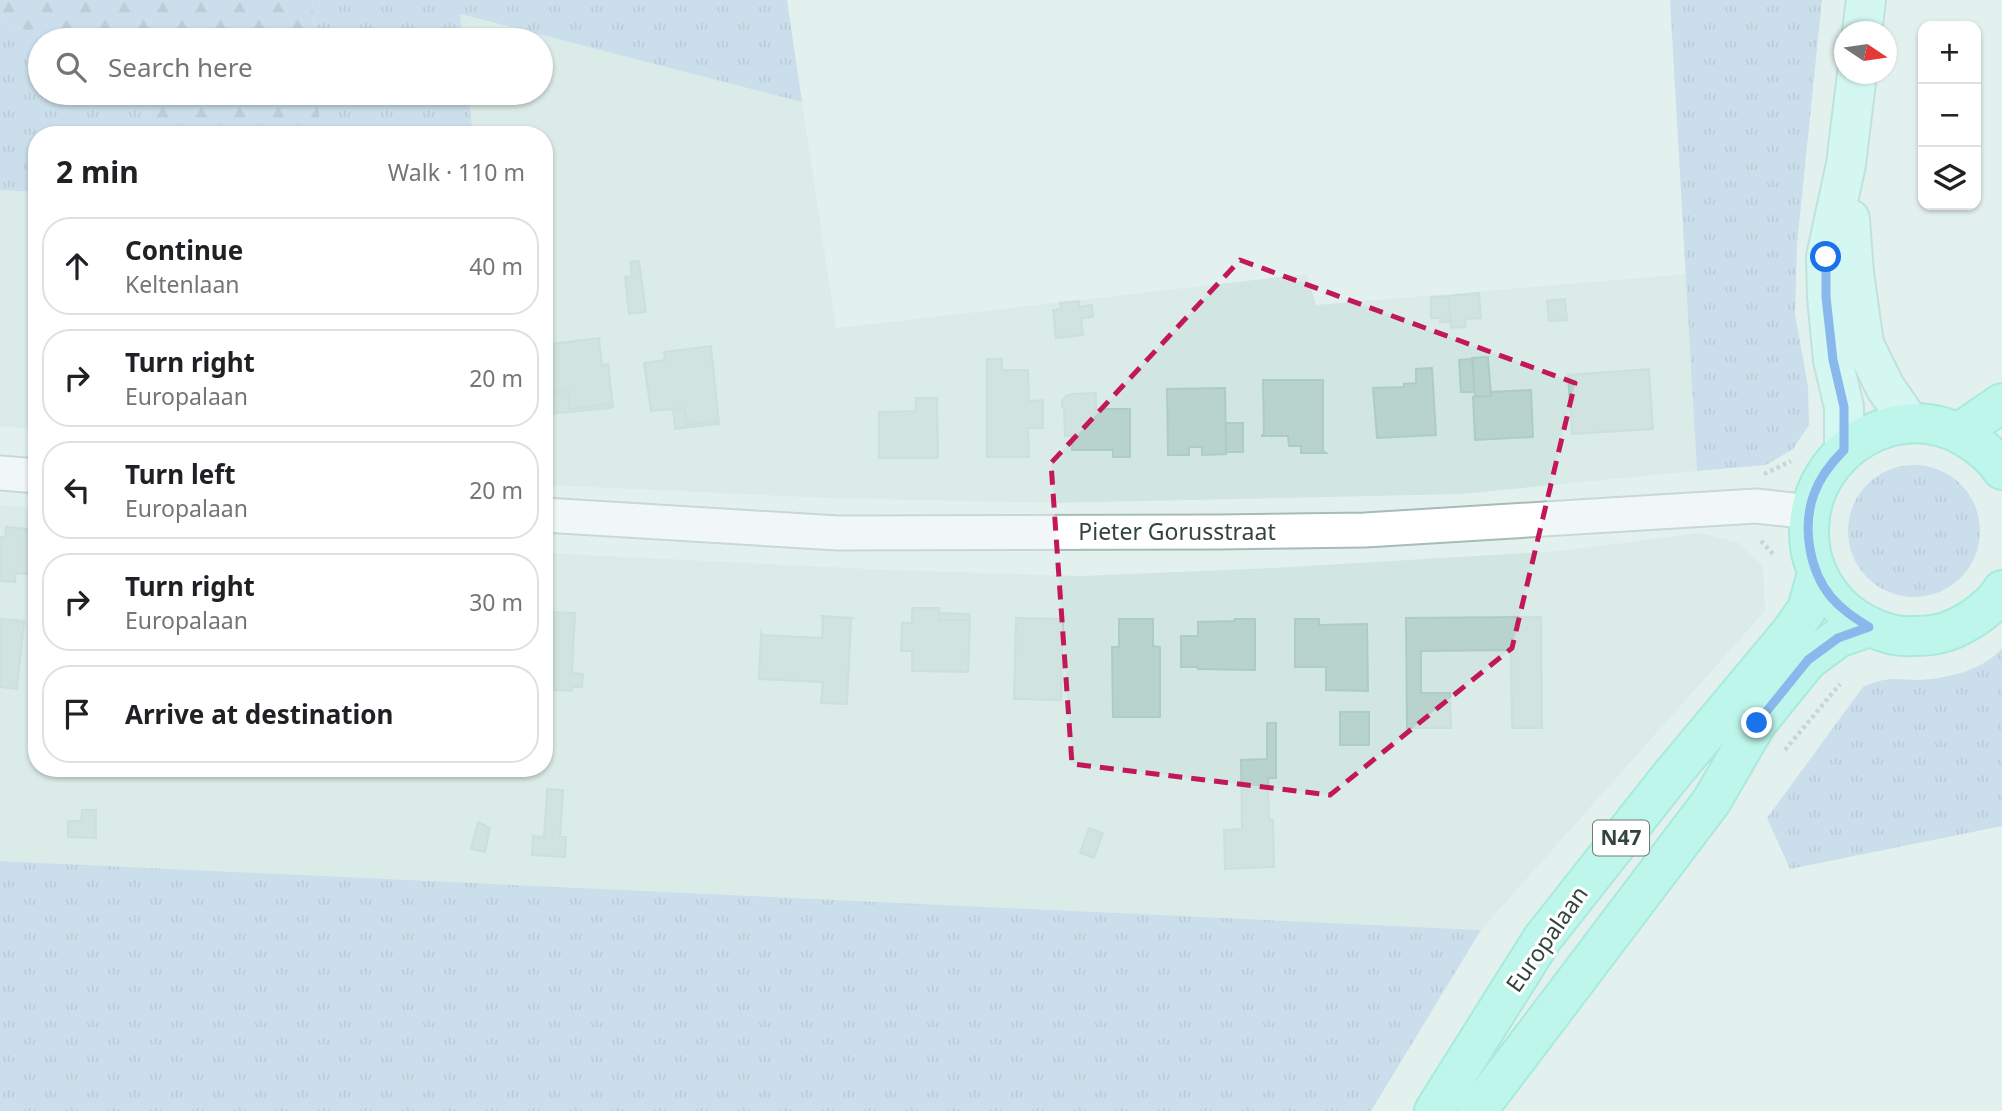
<!DOCTYPE html>
<meta charset="utf-8">
<style>
body{margin:0;font-family:"Noto Sans",sans-serif;background:#f2f2f2;color:#202124}
.controls{position:absolute;right:21px;top:21px;display:grid;overflow:hidden;border-radius:14px;box-shadow:0 2px 5px #0004}
.controls button{width:63px;height:63px;display:grid;place-items:center;padding:0;border:0;border-bottom:2px solid #e0e0e0;background:#fff;color:#202124;font:35px sans-serif}
.compass{position:absolute;left:1834px;top:21px;width:63px;height:63px;border-radius:50%;background:#fff;box-shadow:0 2px 5px #0004;rotate:103deg}
.stop{position:absolute;width:21px;height:21px;margin:-16px;border:5px solid #1a73e8;border-radius:50%;background:#fff}
.stop.end{background:#1a73e8;border-color:#fff;box-shadow:0 2px 7px #0008}
.list{margin:0;padding:0;list-style:none}
h2{display:flex;justify-content:space-between;align-items:center;height:91px;margin:0;padding:0 28px;font-size:30px}
h2 small{font-size:23px;font-weight:400;color:#757577}
.list li{display:grid;grid-template-columns:46px 1fr auto;gap:21px;align-items:center;box-sizing:border-box;height:98px;margin:0 14px 14px;padding:0 14px;border:2px solid #e0e0e0;border-radius:28px}
.list b{display:block;font-size:26px;white-space:nowrap}
.list p{margin:0;font-size:23px;white-space:nowrap;color:#757577}
.list em{font-size:23px;font-style:normal;color:#757577}
.icon{flex:none;width:38px;height:38px;fill:none;stroke:currentColor;stroke-width:2;stroke-linecap:round;stroke-linejoin:round}
.map{position:relative;flex:none;width:2002px;height:1111px;overflow:hidden}
.search{position:absolute;background:#fff;box-shadow:0 2px 5px #0004;left:28px;top:28px;width:525px;height:77px;display:flex;align-items:center;gap:18px;box-sizing:border-box;padding:0 24px;border-radius:38px;color:#757577;font-size:26px}
.panel{position:absolute;background:#fff;box-shadow:0 2px 5px #0004;left:28px;top:126px;width:525px;height:651px;border-radius:28px}
.map>svg:first-child{display:block}
</style>
<div class="map">
<svg width="2002" height="1111" viewBox="0 0 2002 1111">
<defs>
<pattern id="grass-tufts" width="24" height="20" patternUnits="userSpaceOnUse" patternTransform="scale(1.75)"><rect width="24" height="20" fill="#abc7e6"/><path d="M3 7l-1-3M5 7V3M7 7l1-3M15 17l-1-3M17 17v-4M19 17l1-3" fill="none" stroke="#8ca3bc"/></pattern>
<pattern id="forest-firs" width="22" height="20" patternUnits="userSpaceOnUse" patternTransform="scale(1.75)"><rect width="22" height="20" fill="#abc7e6"/><path d="M5 1l3.5 6h-7zM16 11l3.5 6h-7z" fill="#8ca3bc"/></pattern>
</defs>
<rect width="100%" height="100%" fill="#e3f1ee"/>
<path fill="#d1e5e1" d="M459,14L802,102L836,328L1307,274L1316,305L1687,274L1697,471L1461,494L1050,503L827,498L544,485V135H473L468,93H541V40H462Z
M0,190L37,192V428L0,427Z
M0,505L37,508V768H544V553L892,570L1081,576L1273,568L1559,551L1702,533L1739,543L1763,566L1765,611L1481,930L0,861Z"/>
<path fill="url(#grass-tufts)" d="M312,0H787L802,102L460,14L462,40H315Z
M1670,0H1822L1797,244L1795,314L1808,387L1809,425L1793,449L1766,465L1697,471Z
M0,20L26,30L42,40H40V93H149L154,135H37V192L0,190Z
M318,93H468L473,135H321Z
M1848 531a66 66 0 1 1 132 0a66 66 0 1 1-132 0Z
M2002,648V826L1790,869L1767,818L1863,687C1870,684 1877,681 1884,680C1895,678 1906,680 1917,680C1945,679 1983,671 2002,648Z
M0,861L1481,930L1371,1111H0Z"/>
<path fill="url(#forest-firs)" d="M0,0H312L315,40H42L26,30L0,20Z
M149,93H318L321,135H154Z"/>
<path fill="#b8d3cb" stroke="#accdc3" stroke-width="2" d="M639,261L646,312L629,314L625,277L632,276L630,262Z
M1479,293L1481,318L1466,319L1465,327L1451,328L1449,296Z
M1449,296L1450,322H1440V318H1431V297Z
M1565,299L1567,320L1549,321L1547,301Z
M1079,301V307L1092,305L1093,317L1081,318L1083,335L1056,338L1053,310L1061,309L1060,303Z
M599,338L602,365L608,364L613,407L610,408L608,404L570,409L568,390L545,394L544,397V345Z
M711,346L719,424H716V421L687,425L685,408L651,411L644,363L665,360L664,352Z
M1488,357L1491,396L1475,397L1472,358Z
M987,359H1002V370H1028L1029,401L1043,400V428H1028L1029,457H987Z
M1473,359L1474,392H1461L1459,360Z
M1432,368L1436,435L1377,438L1373,388L1404,387V384L1416,383V369Z
M1649,369L1653,429L1572,434L1568,375Z
M1263,380H1323V451L1326,453H1301V446H1289L1288,436H1262V435L1264,434Z
M1225,388L1226,454L1202,455V447H1189V455H1168L1167,389Z
M568,390L570,409L608,404L610,408L551,414L549,393Z
M1531,390L1533,437L1475,440L1473,397L1491,396L1490,392Z
M1096,393V409H1130V457H1113V450H1072V436H1065L1064,411H1066L1062,407V401L1066,396L1072,394Z
M916,398H937L938,458H879V412L915,411Z
M685,408L687,425L716,421V424L675,429L673,409Z
M1226,423H1243V452H1226Z
M6,527L37,530V575L16,573L15,582L0,581V537H5Z
M912,608H939V620H970L968,672L912,671V651H901L902,623H912Z
M544,612L575,613L572,673L583,674L582,687H572V691L544,689Z
M939,613L969,614L970,620H939Z
M821,616L854,618L851,619L847,704L821,703L823,682L759,679L761,633L762,635L822,638L823,618Z
M1541,617L1542,728H1512L1511,650L1421,651V693H1450L1451,728H1407L1406,618Z
M1016,618L1063,619L1061,700L1014,699Z
M0,619L24,621L17,689L0,687Z
M1119,619H1153V646L1160,647V717H1113L1112,647H1119Z
M1235,619H1255V670L1198,669L1197,667H1181V636H1198V622L1234,621Z
M1295,619H1319V625L1367,624L1368,691L1326,690V667H1295Z
M1340,712H1369V745H1340Z
M1267,723H1276V778H1268L1269,819L1273,820L1274,867L1225,869L1224,830L1242,829L1241,760L1267,759Z
M547,789L563,790L560,837H566L565,857L532,855L533,836L544,837Z
M82,810H96V838L68,837V821H81Z
M478,822L490,828L485,852L471,849Z
M1089,828L1103,833L1094,858L1080,853Z"/>
<g fill="none" stroke-linecap="round" stroke-linejoin="round">
<g stroke="#a6bcb6" stroke-width="37">
<path id="minor" d="M0,473L37,476
M544,515L838,533L1218,532L1365,530L1756,506L1810,512"/>
</g>
<g stroke="#93d1c6" stroke-width="42">
<path id="secondary" d="M1862,32L1866,0
M1850,219L1854,273L1864,344L1885,387L1910,423
M1844,450V407L1833,360L1827,297L1826,257L1846,164L1857,74"/>
</g>
<g stroke="#60e2c6" stroke-width="42">
<path id="primary" d="M1958,433L2002,403
M2002,470C1993,456 1980,446 1967,438C1898,396 1811,450 1809,528C1808,557 1819,584 1839,605C1856,622 1887,638 1911,636C1920,636 1929,636 1937,634C1960,630 1991,609 2002,590
M1434,1111L1542,939L1669,778L1791,632L1807,609L1817,574
M1477,1111L1711,802L1757,723L1808,660L1838,638L1869,627"/>
</g>
<path stroke="#97beb4" stroke-width="4.5" stroke-dasharray="3.5 3.5" stroke-linecap="butt" d="M1764,474L1791,461
M1761,541L1774,555
M1785,750L1840,684"/>
<use href="#minor" stroke="#fff" stroke-width="33"/>
<use href="#secondary" stroke="#c0fef4" stroke-width="38"/>
<use href="#primary" stroke="#90fde7" stroke-width="38"/>
</g>
<g fill="none" stroke-linecap="round" stroke-linejoin="round">
<path stroke="#1a73e8" stroke-width="9" d="M1757,723L1808,660L1838,638L1869,627C1855,618 1842,610 1831,597C1809,570 1802,527 1814,494C1820,477 1831,463 1844,450V407L1833,360L1826,297V257"/>
</g>
<path d="M0 0H2002V1111H0ZM1240,260L1575,383L1512,648L1330,795L1072,764L1051,463Z" fill="#e3f1ee" fill-opacity=".55" fill-rule="evenodd"/>
<path fill="none" stroke="#c2185b" stroke-width="5" stroke-dasharray="14 9" stroke-linejoin="round" d="M1240,260L1575,383L1512,648L1330,795L1072,764L1051,463Z"/>
<g text-anchor="middle" stroke-width="6" stroke-linejoin="round" paint-order="stroke">
<rect fill="#fff" stroke="#707b78" stroke-width="2" x="1593" y="820.5" width="56" height="35" rx="5"/>
<g font-size="21" font-weight="bold" fill="#33433e">
<text x="1621" y="845">N47</text>
</g>
<g font-size="23" fill="#33433e" stroke="#fff">
<text x="1177" y="540">Pieter Gorusstraat</text>
<text transform="translate(1547 939) rotate(-55)" y="8">Europalaan</text>
</g>
</g>
</svg>
<div class="controls">
<button>+</button>
<button>−</button>
<button><svg class="icon" aria-label="layers" viewBox="0 0 24 24"><path d="M12 4l9 5-9 5-9-5zM3 14l9 5 9-5"/></svg></button>
</div>
<svg class="compass" viewBox="-18 -18 36 36"><path d="M0-13l5 13h-10z" fill="#e53935"/><path d="M0 13l5-13h-10z" fill="#757577"/></svg>
<div class="stop" style="left:1826px;top:257px"></div>
<div class="stop end" style="left:1757px;top:723px"></div>
<div class="search"><svg class="icon" aria-label="search" viewBox="0 0 24 24"><circle cx="10" cy="10" r="6"/><path d="M15 15l6 6"/></svg>Search here</div>
<section class="panel">
<h2>2 min<small>Walk · 110 m</small></h2>
<ul class="list">
<li><svg class="icon" aria-label="ahead" viewBox="0 0 24 24"><path d="M12 20V5M6 11l6-6 6 6"/></svg><div><b>Continue</b><p>Keltenlaan</p></div><em>40 m</em></li>
<li><svg class="icon" aria-label="right" viewBox="0 0 24 24"><path d="M7 20v-9h11M14 6l5 5-5 5"/></svg><div><b>Turn right</b><p>Europalaan</p></div><em>20 m</em></li>
<li><svg class="icon" aria-label="left" viewBox="0 0 24 24"><path d="M17 20v-9H6M10 6l-5 5 5 5"/></svg><div><b>Turn left</b><p>Europalaan</p></div><em>20 m</em></li>
<li><svg class="icon" aria-label="right" viewBox="0 0 24 24"><path d="M7 20v-9h11M14 6l5 5-5 5"/></svg><div><b>Turn right</b><p>Europalaan</p></div><em>30 m</em></li>
<li><svg class="icon" aria-label="arrive" viewBox="0 0 24 24"><path d="M6 21V4h12l-3 4 3 4H6"/></svg><div><b>Arrive at destination</b></div></li>
</ul>
</section>
</div>
